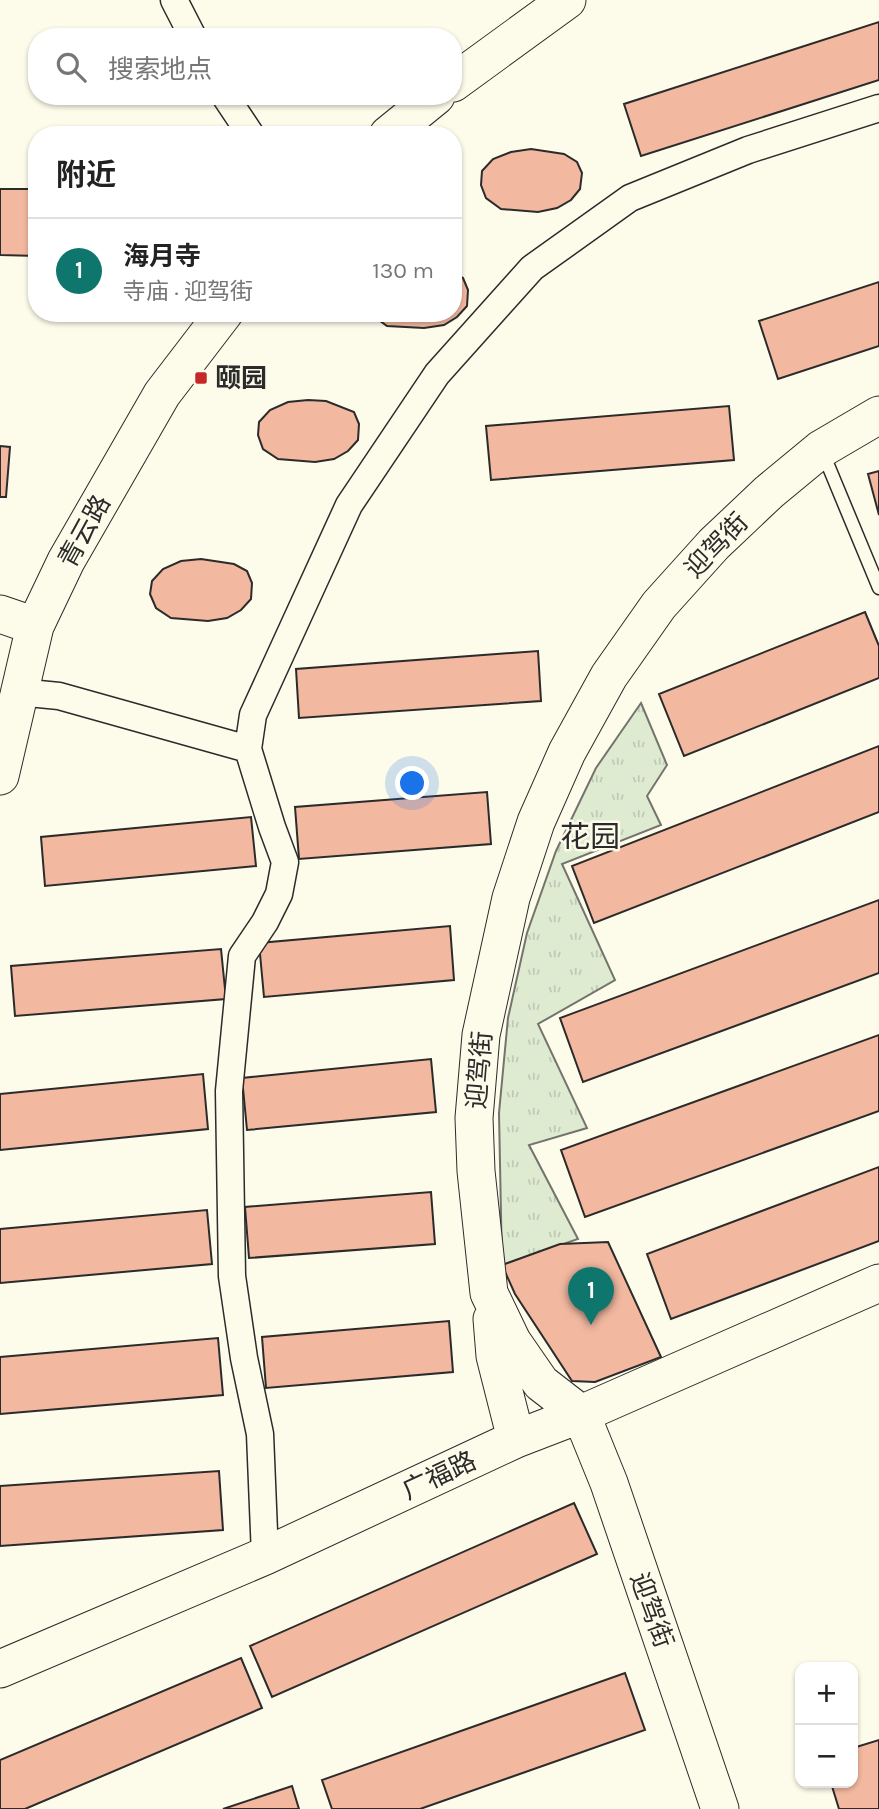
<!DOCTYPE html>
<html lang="zh">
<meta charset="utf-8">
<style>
body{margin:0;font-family:Karla,"Noto Sans SC",sans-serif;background:#f6f6f6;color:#222}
.controls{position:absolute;right:21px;bottom:21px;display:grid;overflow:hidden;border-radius:14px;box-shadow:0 2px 5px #0004}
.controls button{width:63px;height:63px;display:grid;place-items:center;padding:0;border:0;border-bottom:2px solid #e0e0e0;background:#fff;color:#222;font:35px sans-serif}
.you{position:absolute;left:413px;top:784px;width:24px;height:24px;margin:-18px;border:5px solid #fff;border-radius:50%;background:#1a73e8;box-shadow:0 0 0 10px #1a73e833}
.badge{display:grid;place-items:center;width:46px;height:46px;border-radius:50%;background:#0f766e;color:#fff;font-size:23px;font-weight:700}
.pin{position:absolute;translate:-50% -58px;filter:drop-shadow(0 2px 4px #0008)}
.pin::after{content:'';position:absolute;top:37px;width:24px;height:21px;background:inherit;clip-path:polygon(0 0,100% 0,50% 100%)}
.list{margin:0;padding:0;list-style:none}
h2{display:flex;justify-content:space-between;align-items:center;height:91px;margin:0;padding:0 28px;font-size:30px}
h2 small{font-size:23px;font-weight:400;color:#767676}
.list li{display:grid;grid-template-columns:46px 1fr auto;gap:21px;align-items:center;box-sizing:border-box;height:105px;padding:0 28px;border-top:2px solid #e0e0e0}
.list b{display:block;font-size:26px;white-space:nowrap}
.list p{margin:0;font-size:23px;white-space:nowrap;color:#767676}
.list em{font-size:23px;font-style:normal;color:#767676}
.icon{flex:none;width:38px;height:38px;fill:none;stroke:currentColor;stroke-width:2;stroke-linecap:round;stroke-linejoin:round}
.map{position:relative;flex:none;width:879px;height:1809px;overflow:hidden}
.search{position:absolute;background:#fff;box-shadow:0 2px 5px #0004;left:28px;top:28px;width:434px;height:77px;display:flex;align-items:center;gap:18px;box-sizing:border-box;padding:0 24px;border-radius:28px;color:#767676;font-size:26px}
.panel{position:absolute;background:#fff;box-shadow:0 2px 5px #0004;left:28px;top:126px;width:434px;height:196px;border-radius:28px}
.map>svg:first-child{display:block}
</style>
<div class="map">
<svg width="879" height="1809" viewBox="0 0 879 1809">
<defs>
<pattern id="grass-tufts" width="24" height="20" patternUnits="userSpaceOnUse" patternTransform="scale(1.75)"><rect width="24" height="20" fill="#deebd1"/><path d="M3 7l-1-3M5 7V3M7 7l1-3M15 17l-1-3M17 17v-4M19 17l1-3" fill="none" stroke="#bfcab4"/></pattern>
</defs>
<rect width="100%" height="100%" fill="#fdfbea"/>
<path fill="url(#grass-tufts)" stroke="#74746e" stroke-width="2" d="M641,703L667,765L647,796L661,825L562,864L615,980L538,1024L587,1128L529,1145L578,1239L502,1265L499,1113L508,1018L527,933L556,851L596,768Z"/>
<path fill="#f2b8a0" stroke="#2b2b2b" stroke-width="2" d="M879,22V80L641,156L624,104Z
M531,149L564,154L577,162L582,173L580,189L571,200L557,208L538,212L501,209L486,198L481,185L482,171L493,159L511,152Z
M0,189H37V256L0,255Z
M453,272L463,278L468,290L467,306L457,317L444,325L424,328L387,326L372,315V313H453Z
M879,282V346L778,379L759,321Z
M308,400L326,401L354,412L359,424L358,440L348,451L334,459L315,462L278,459L263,449L258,435L259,422L270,410L288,402Z
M729,406L734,460L491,480L486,426Z
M0,446L10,447L6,497H0Z
M879,471V515L868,474Z
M201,559L234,564L247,571L252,583L251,599L241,610L227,618L208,621L171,618L156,608L150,594L152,581L163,569L181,561Z
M865,612L879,646V678L684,756L659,694Z
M538,651L541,701L299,718L296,669Z
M879,746V812L594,923L572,866Z
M487,792L491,844L299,859L295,807Z
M251,817L256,866L45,886L41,837Z
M879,900V973L583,1082L560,1018Z
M450,926L454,980L264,997L259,943Z
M221,949L226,999L15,1016L11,966Z
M879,1035V1111L585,1217L561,1150Z
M431,1059L436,1112L247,1130L242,1078Z
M203,1074L208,1129L0,1150V1094Z
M879,1167V1241L671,1319L647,1254Z
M431,1192L435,1244L249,1258L245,1207Z
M207,1210L212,1264L0,1283V1229Z
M608,1242L661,1357L595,1382L572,1381L515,1294L502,1265L560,1244Z
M449,1321L453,1372L266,1388L262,1337Z
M218,1338L223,1395L0,1414V1357Z
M219,1471L223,1530L0,1546V1486Z
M574,1503L597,1554L272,1697L250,1646Z
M241,1658L262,1708L25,1809H0V1760Z
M625,1673L645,1730L420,1809H332L322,1780Z
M879,1740V1809H839L831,1783H853V1748Z
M292,1786L299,1809H223Z"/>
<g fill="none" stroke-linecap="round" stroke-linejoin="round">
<g stroke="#2b2b2b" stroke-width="15">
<path id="lane" d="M823,453L879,588"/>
</g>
<g stroke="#2b2b2b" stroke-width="29">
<path id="street" d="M174,0L193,37
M225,96L251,135
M18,692L59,696L248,749
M265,1556L260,1434L244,1358L232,1276L229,1091L242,956L265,922L279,894L285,862L272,827L248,749L253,715L349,505L437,374L532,268L630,198L748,150L879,108"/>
</g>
<g stroke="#2b2b2b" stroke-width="39">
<path id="secondary" d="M453,83L567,0
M388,135L436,96
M0,614L35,626
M0,776L35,626L66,561L162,394L224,313
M492,1319L495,1356L516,1439
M0,1669L265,1556L516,1439L581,1414L879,1283
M720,1809L609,1483L581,1414L541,1383L512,1341L489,1293L476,1171L474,1118L481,1035L511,898L536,822L567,752L609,676L659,605L714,544L769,492L821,449L879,415"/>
</g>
<use href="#lane" stroke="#fdfbea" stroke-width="12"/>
<use href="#street" stroke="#fdfbea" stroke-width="26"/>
<use href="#secondary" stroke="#fdfbea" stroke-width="37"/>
</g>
<rect fill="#c62828" stroke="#fdfbea" stroke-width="2.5" x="194" y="371" width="14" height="14" rx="3.5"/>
<g text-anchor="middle" stroke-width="5" stroke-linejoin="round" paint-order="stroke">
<g font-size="26" font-weight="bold" fill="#2b2b2b" stroke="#fdfbea" text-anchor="start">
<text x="215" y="387">颐园</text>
</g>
<g font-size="26" fill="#2b2b2b" stroke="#fdfbea">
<text transform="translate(84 531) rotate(-61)" y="9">青云路</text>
<text transform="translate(716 545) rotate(-46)" y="9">迎驾街</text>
<text transform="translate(479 1070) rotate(-85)" y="9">迎驾街</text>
<text transform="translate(439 1475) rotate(-25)" y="9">广福路</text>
<text transform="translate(652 1610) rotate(70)" y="9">迎驾街</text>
</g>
<g font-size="30" fill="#2b2b2b" stroke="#fdfbea">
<text x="590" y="847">花园</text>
</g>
</g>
</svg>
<div class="controls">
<button>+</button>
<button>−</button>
</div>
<div class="you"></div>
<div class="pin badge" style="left:591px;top:1325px">1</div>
<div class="search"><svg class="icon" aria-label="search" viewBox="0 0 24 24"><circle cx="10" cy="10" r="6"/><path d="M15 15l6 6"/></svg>搜索地点</div>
<section class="panel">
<h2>附近<small></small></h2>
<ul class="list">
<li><span class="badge">1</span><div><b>海月寺</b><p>寺庙 · 迎驾街</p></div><em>130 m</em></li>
</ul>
</section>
</div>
